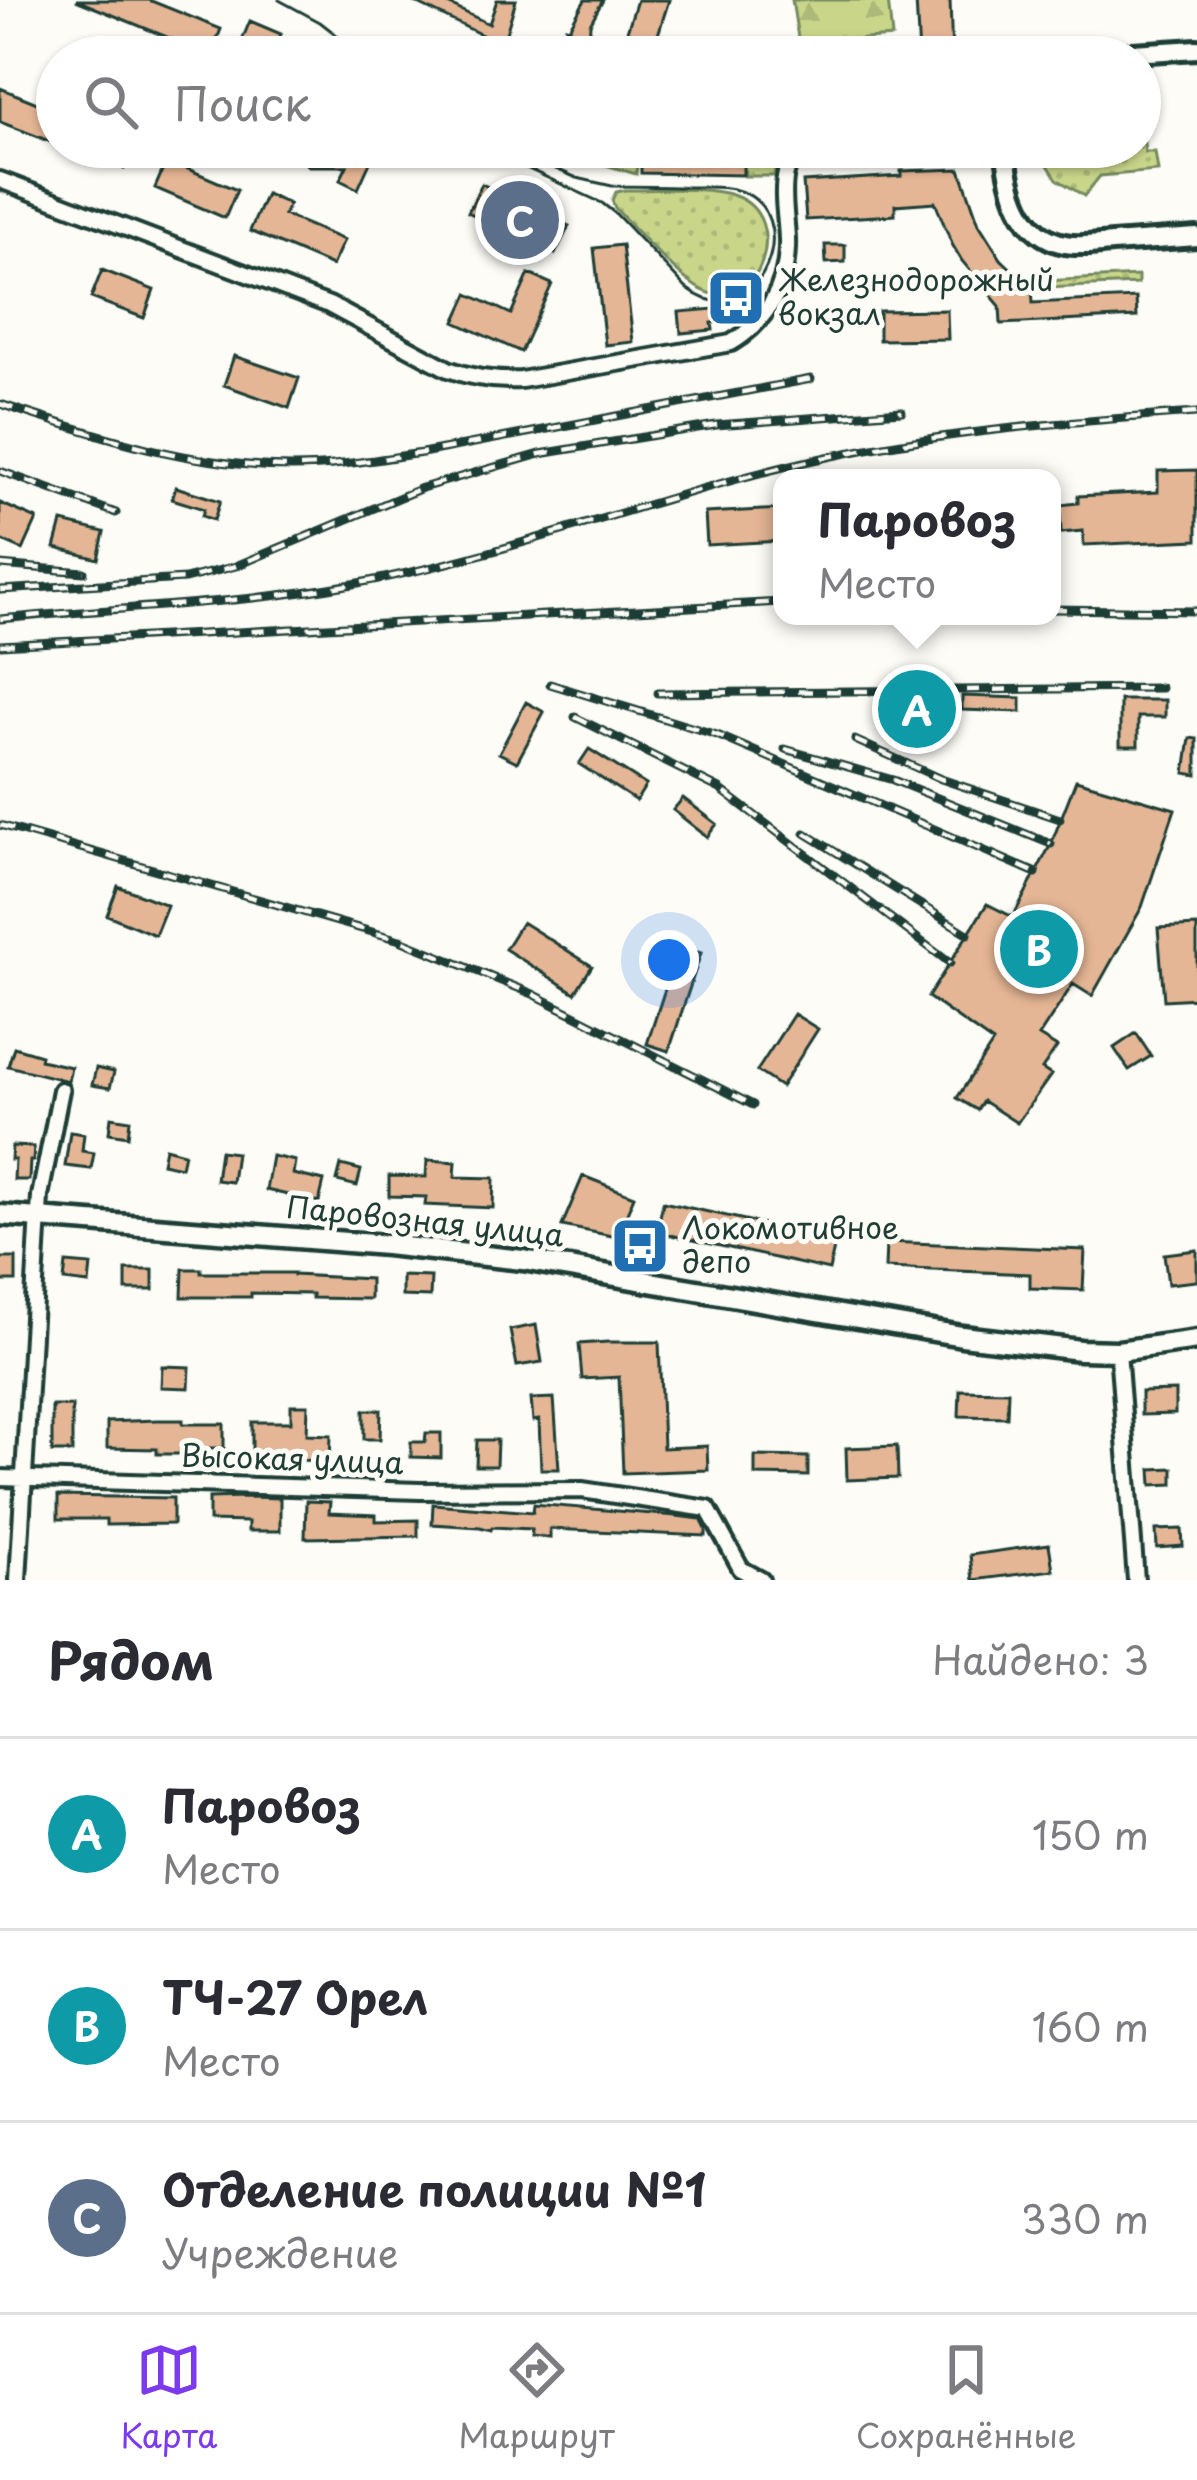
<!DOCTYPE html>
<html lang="ru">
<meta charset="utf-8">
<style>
body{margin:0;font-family:"Playpen Sans",sans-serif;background:#f7f7f7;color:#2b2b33}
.you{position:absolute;left:669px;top:960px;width:42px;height:42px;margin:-30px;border:9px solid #fff;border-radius:50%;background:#1a73e8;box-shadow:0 0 0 18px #1a73e833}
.badge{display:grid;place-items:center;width:78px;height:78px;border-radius:50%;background:#7c3aed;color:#fff;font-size:39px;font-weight:700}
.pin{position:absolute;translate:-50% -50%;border:6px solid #fff;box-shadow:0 3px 12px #0006}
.popup{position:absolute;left:773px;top:469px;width:288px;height:156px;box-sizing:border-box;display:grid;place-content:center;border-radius:24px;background:#fff;filter:drop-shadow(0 3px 9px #0005);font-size:39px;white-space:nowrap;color:#7c7c81}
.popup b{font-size:45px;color:#2b2b33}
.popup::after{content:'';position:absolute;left:50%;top:100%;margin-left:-24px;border:24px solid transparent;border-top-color:#fff}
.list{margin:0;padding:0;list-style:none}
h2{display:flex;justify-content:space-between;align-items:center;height:156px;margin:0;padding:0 48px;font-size:51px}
h2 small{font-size:39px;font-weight:400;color:#7c7c81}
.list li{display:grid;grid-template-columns:78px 1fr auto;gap:36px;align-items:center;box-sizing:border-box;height:192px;padding:0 48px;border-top:3px solid #e1e1e2}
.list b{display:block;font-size:45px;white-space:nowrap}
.list p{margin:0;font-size:39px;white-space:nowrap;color:#7c7c81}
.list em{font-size:39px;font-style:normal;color:#7c7c81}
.icon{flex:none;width:66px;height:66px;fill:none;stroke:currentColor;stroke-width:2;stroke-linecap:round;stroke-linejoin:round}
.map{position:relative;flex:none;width:1197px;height:1580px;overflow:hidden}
.search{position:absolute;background:#fff;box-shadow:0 3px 9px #0004;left:36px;right:36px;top:36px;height:132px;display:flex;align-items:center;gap:30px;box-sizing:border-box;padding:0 42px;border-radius:66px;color:#7c7c81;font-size:45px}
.sheet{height:732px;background:#fff}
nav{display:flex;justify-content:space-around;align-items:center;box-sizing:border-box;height:168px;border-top:3px solid #e1e1e2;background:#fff;font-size:33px;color:#7c7c81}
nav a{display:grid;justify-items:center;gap:6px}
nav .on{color:#7c3aed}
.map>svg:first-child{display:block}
</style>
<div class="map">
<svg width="1197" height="1580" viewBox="0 0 1197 1580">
<defs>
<pattern id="grass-dots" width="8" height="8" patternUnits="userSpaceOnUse" patternTransform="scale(3)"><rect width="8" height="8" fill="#c9d68a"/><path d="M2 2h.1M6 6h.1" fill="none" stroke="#acb978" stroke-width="1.8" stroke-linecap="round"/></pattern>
<pattern id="forest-firs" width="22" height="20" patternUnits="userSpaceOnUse" patternTransform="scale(3)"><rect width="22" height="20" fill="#c9d68a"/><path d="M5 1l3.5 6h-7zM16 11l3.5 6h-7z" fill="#acb978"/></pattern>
</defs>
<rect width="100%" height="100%" fill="#fdfcf7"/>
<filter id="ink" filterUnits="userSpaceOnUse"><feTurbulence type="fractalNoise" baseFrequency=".00833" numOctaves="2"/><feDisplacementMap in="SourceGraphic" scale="24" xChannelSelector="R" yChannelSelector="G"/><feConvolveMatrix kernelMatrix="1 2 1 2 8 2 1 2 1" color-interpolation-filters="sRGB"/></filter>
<g filter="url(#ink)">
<path fill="url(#grass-dots)" stroke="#748a5f" stroke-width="3" d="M1140,143H1144L1145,152H1155L1158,171L1100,176L1084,196L1057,179L1044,159L1071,147H1140Z
M545,147H774L775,176H745L744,154L638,153L636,174Z
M625,190C655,190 709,186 735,196C793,217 760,319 702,290C679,279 635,229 615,208L612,200L616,192Z
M1138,276V284L1045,288V281Z"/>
<path fill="url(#forest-firs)" stroke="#748a5f" stroke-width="3" d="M792,0H888L892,37L799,44Z"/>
<path fill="#e5b695" stroke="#1f3d34" stroke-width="3" d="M76,0H149L221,29L211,55Z
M410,0H450L448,4L489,24L497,0H516L499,57H479L486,37Z
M585,0H603L590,24L588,57H564L566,27L569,28Z
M637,0H669L651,57H632L620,53Z
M916,0H950L952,57H919Z
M250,21L281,34L271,57H235Z
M0,88L57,111V122L49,141L0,122Z
M78,147H134L124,169Z
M284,147H377L358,189L340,180L347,166H309Z
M641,155L743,156V175L641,173Z
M167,160L237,190L225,218L155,188Z
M960,169L979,224L1001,259L1032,289L1033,303L1136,298L1137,317L1001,324L1000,306L962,261L952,244L935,202L895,205V215L806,220L803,182L901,176V171Z
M482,184L569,226L555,254L468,212Z
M266,194L289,204L284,215L344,240L332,266L250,231Z
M622,245L633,342L605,345L594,248Z
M825,245H845V262L826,263Z
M102,270L154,290L144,318L91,298Z
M529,274L552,284L521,352L455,322L468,294L511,314Z
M737,307L739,320L712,323L713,330L681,333L679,312Z
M947,310L948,339L879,340V311Z
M234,356L299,378L289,408L224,385Z
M1197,470V540L1084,545L1083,531L1061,533L1060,505L1078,503V496L1158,492V471Z
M176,487L220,501L214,520L202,516L204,509L172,499Z
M0,503L37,519L23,550L0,540Z
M782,509V541L707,545L705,513Z
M62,522L104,532L98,559L55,548Z
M962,696L1021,698V712L962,710Z
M1120,700H1165V717H1138V746H1120Z
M526,702L544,712L517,762L499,753Z
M1190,738L1197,739V775L1185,773Z
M589,749L646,785L636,801L579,764Z
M1076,780L1175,809L1142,907L1092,996L1073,984L1039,1036L1057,1047L1042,1069L1051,1075L1017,1123L983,1101L977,1110L957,1098L993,1043L928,997L987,904L1013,917L1051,844Z
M683,798L717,824L707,837L673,810Z
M118,886L167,905L155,935L107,915Z
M522,922L592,966L575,993L505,949Z
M1197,926V998L1164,1000L1158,928Z
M679,946L701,953L669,1051L647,1044Z
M794,1014L818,1029L781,1087L757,1071Z
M1136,1033L1151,1056L1129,1070L1114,1048Z
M14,1047L41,1055L40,1060L71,1067L68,1081L8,1066Z
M96,1068L114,1072L110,1088L92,1085Z
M111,1117L130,1120L128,1136L109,1133Z
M70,1132L84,1134L82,1151L94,1153L91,1169L65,1166Z
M12,1146L34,1147L33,1161H30L29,1180H14L15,1160H11Z
M165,1148L184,1153L181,1167L162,1163Z
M220,1151L236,1153L232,1182L216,1180Z
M272,1156L295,1161L293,1174L324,1181L319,1202L266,1190Z
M427,1160L456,1162L455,1177L494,1178L493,1208L425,1205L426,1197L389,1196V1176L426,1177Z
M341,1165L361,1170L357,1186L337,1181Z
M583,1176L634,1196L617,1237L562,1226Z
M663,1202L836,1240L829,1270L657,1232Z
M886,1242L1085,1250L1083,1290L1030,1288V1274L885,1268Z
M1197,1250V1281L1168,1284L1164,1254Z
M0,1258H16V1281H0Z
M66,1263L91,1265L89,1284L64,1281Z
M183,1269H201V1273H294V1275L370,1279V1299L312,1298V1294L251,1293V1297H182Z
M126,1270H153V1290H126Z
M402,1276L431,1277L430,1297L402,1296Z
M536,1325L542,1362L517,1366L510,1330Z
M608,1342H659L663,1448L707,1446L708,1470L623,1473L619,1377L582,1379L579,1344Z
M162,1366L190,1367L189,1388L161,1387Z
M960,1390L1008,1391L1007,1417L959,1416Z
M1175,1391V1414L1141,1415V1392Z
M554,1398L559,1469H541L539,1420L533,1421L531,1399Z
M291,1405H308L307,1434L331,1435L330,1461L294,1460V1456L252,1455V1422H291Z
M52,1406H72V1452H52Z
M364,1410H381L380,1439H364Z
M157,1420H183V1424H224V1448H183L184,1454H157V1449L107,1448V1422Z
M426,1433H441V1458L411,1457V1442H425Z
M477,1440H497L496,1466H476Z
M897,1446L898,1478L847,1480L846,1448Z
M755,1456L808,1457V1476L755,1475Z
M1173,1468V1484L1152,1485L1151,1469Z
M58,1496L173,1498V1524L106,1525V1519H58Z
M248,1497L280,1498V1531H248V1522L209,1521V1498Z
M306,1501L330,1502L329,1513L376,1515V1521L418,1520V1536L305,1538Z
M433,1504L533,1512L534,1504L676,1516L701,1519L706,1529V1536L550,1529V1538L531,1536L532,1529L492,1527L491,1530L480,1527L432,1524Z
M1182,1529L1183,1546L1157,1548L1156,1530Z
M1049,1544L1053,1570L973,1580L970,1555Z"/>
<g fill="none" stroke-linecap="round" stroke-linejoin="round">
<g stroke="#1f3d34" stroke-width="22">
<path id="minor" d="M0,180L329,305L448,369C472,378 495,381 521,380L731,343C765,323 786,288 787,248C789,215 768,156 814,147
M1118,1351L1136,1580
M0,1478L420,1491L582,1490L708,1509L741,1569L761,1580
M18,1580L40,1196L61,1090"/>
</g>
<g stroke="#1f3d34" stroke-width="26">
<path id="tertiary" d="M1068,57L1197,49
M1005,147C1009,185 1019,236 1065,244C1080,247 1097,244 1112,243C1140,241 1169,239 1197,237"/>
</g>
<g stroke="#1f3d34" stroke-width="27">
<path id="secondary" d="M0,1215L386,1245L523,1260L962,1336L1080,1350L1118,1351L1197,1340"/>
</g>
<use href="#minor" stroke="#fdfcf7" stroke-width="14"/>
<use href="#tertiary" stroke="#fdfcf7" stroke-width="16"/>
<use href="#secondary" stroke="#fdfcf7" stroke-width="18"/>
<path stroke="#1f3d34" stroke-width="3" d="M279,0L320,22L365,57
M481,147L602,203L616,214L686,288C759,344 812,207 733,189C721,186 708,187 696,187C668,187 640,186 612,186L577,178L505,147"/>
<g stroke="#1f3d34" stroke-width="9">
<path id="rail" d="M0,404C95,435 190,467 292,467C336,467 379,459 422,453L811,379
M0,471L116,513
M0,565L84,572
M0,590L185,579L236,566L422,488L540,454L716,425L902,411
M1052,609L1197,611
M0,619C117,607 237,605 353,584C514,555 667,491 827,457C949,431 1073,421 1197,413
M0,645L782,602
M550,684L717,735L1036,873
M658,693L1161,688
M575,717L720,789L950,963
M855,740L941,779L1060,819
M785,749L893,780L1051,844
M0,825L400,940L533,994L753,1105
M805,833L968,934"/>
</g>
<use href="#rail" stroke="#fdfcf7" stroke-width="4.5" stroke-dasharray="14" stroke-linecap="butt"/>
</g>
</g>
<defs>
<g id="bus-square" transform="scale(3)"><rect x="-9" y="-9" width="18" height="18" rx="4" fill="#1f6fb2" stroke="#fdfcf7"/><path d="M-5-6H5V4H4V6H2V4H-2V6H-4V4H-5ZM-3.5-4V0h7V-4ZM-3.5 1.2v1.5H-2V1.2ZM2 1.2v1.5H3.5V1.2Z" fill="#fff"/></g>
</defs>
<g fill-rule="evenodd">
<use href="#bus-square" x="736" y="298"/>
<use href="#bus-square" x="640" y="1246"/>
</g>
<g text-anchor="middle" stroke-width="10" stroke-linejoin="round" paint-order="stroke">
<g font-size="30" fill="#1f3d34" stroke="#fdfcf7" text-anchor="start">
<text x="778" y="291">Железнодорожный<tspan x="778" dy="34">вокзал</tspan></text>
<text x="682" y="1239">Локомотивное<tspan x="682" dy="34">депо</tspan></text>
</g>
<g font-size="30" fill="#1f3d34" stroke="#fdfcf7">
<text transform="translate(425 1222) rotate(6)" y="10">Паровозная улица</text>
<text transform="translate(292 1460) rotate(2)" y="10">Высокая улица</text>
</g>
</g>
</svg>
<div class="you"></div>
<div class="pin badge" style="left:917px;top:709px;background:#0f9aa8">A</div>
<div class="popup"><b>Паровоз</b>Место</div>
<div class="pin badge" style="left:1039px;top:949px;background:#0f9aa8">B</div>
<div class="pin badge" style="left:520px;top:220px;background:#5c6f8a">C</div>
<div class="search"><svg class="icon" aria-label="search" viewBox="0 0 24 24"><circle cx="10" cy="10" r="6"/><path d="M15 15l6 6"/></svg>Поиск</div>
</div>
<section class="sheet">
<h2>Рядом<small>Найдено: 3</small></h2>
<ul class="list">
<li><span class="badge" style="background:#0f9aa8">A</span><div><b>Паровоз</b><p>Место</p></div><em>150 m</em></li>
<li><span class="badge" style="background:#0f9aa8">B</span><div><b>ТЧ-27 Орел</b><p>Место</p></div><em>160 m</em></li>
<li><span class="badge" style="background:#5c6f8a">C</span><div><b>Отделение полиции №1</b><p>Учреждение</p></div><em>330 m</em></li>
</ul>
</section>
<nav>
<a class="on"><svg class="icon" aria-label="map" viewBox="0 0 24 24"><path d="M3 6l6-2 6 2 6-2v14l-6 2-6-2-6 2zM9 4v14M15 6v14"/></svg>Карта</a>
<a><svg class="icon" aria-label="directions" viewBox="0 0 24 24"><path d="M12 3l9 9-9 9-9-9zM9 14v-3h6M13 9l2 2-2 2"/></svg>Маршрут</a>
<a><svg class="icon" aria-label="saved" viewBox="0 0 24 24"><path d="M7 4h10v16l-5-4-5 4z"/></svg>Сохранённые</a>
</nav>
